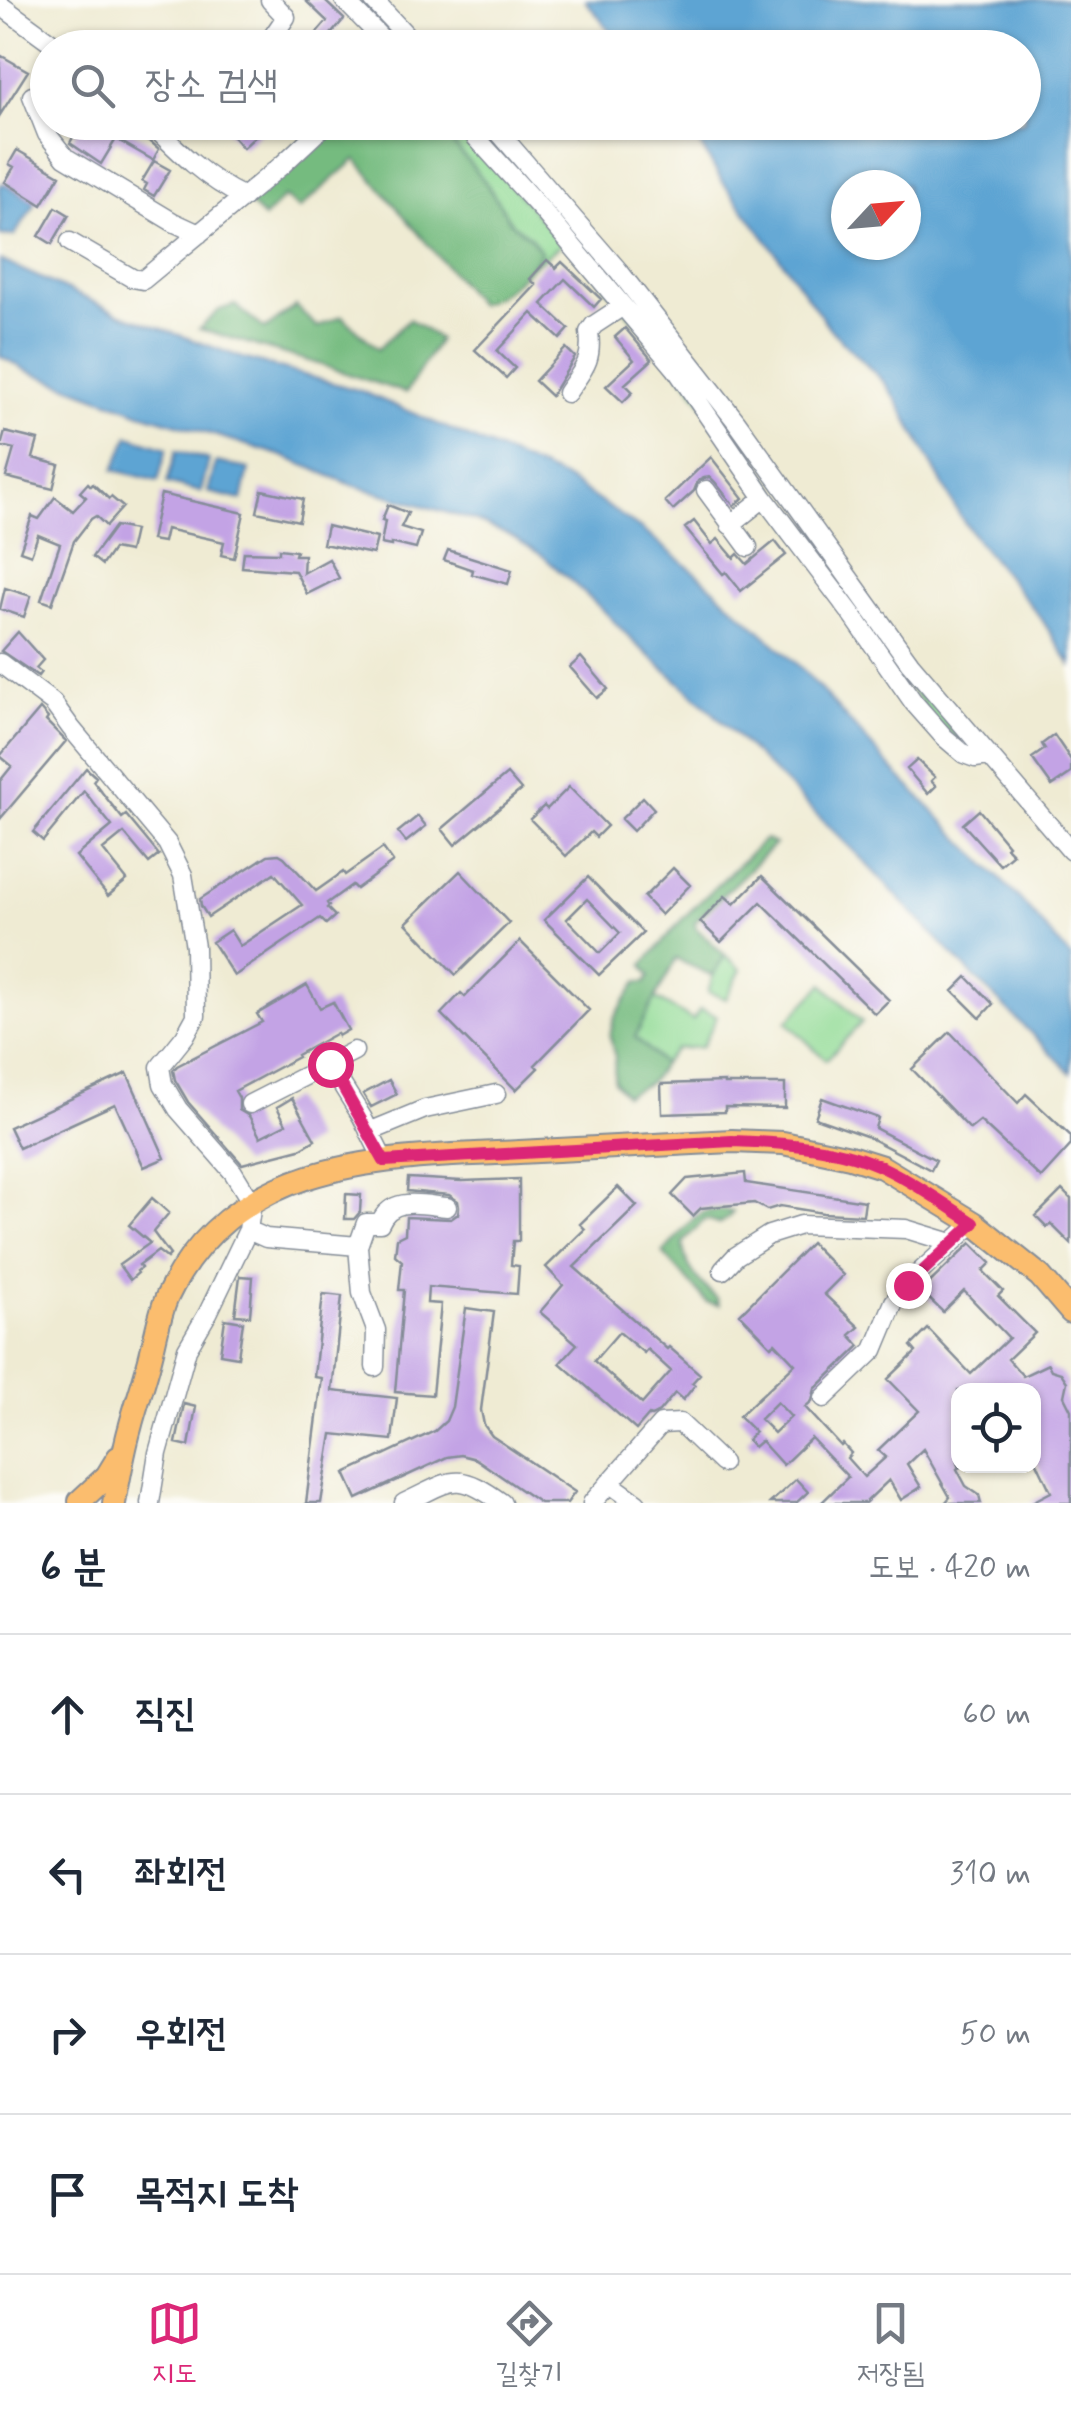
<!DOCTYPE html>
<html lang="ko">
<meta charset="utf-8">
<style>
body{margin:0;font-family:Mynerve,"Poor Story",sans-serif;background:#f2f2f3;color:#1f2937}
.controls{position:absolute;right:30px;bottom:30px;display:grid;overflow:hidden;border-radius:20px;box-shadow:0 2px 8px #0004}
.controls button{width:90px;height:90px;display:grid;place-items:center;padding:0;border:0;border-bottom:2px solid #e0e1e3;background:#fff;color:#1f2937;font:50px sans-serif}
.compass{position:absolute;left:831px;top:170px;width:90px;height:90px;border-radius:50%;background:#fff;box-shadow:0 2px 8px #0004;rotate:64deg}
.stop{position:absolute;width:30px;height:30px;margin:-22px;border:8px solid #db2777;border-radius:50%;background:#fff}
.stop.end{background:#db2777;border-color:#fff;box-shadow:0 2px 10px #0008}
.list{margin:0;padding:0;list-style:none}
h2{display:flex;justify-content:space-between;align-items:center;height:130px;margin:0;padding:0 40px;font-size:42px}
h2 small{font-size:32px;font-weight:400;color:#747a83}
.list li{display:grid;grid-template-columns:65px 1fr auto;gap:30px;align-items:center;box-sizing:border-box;height:160px;padding:0 40px;border-top:2px solid #e0e1e3}
.list b{display:block;font-size:38px;white-space:nowrap}
.list em{font-size:32px;font-style:normal;color:#747a83}
.icon{flex:none;width:55px;height:55px;fill:none;stroke:currentColor;stroke-width:2;stroke-linecap:round;stroke-linejoin:round}
.map{position:relative;flex:none;width:1071px;height:1503px;overflow:hidden}
.search{position:absolute;background:#fff;box-shadow:0 2px 8px #0004;left:30px;right:30px;top:30px;height:110px;display:flex;align-items:center;gap:25px;box-sizing:border-box;padding:0 35px;border-radius:55px;color:#747a83;font-size:38px}
.sheet{height:770px;background:#fff}
nav{display:flex;justify-content:space-around;align-items:center;box-sizing:border-box;height:140px;border-top:2px solid #e0e1e3;background:#fff;font-size:28px;color:#747a83}
nav a{display:grid;justify-items:center;gap:5px}
nav .on{color:#db2777}
.map>svg:first-child{display:block}
</style>
<div class="map">
<svg width="1071" height="1503" viewBox="0 0 1071 1503">
<rect width="100%" height="100%" fill="#fdfcf7"/>
<filter id="ink" filterUnits="userSpaceOnUse"><feTurbulence type="fractalNoise" baseFrequency=".01" numOctaves="2"/><feDisplacementMap in="SourceGraphic" scale="20" xChannelSelector="R" yChannelSelector="G"/><feConvolveMatrix kernelMatrix="1 2 1 2 8 2 1 2 1" color-interpolation-filters="sRGB"/></filter>
<filter id="wash" filterUnits="userSpaceOnUse"><feTurbulence type="fractalNoise" baseFrequency=".0048" numOctaves="4" result="noise"/><feDisplacementMap in="SourceGraphic" scale="40" xChannelSelector="R" yChannelSelector="G"/><feGaussianBlur stdDeviation="2.25" result="paint"/><feColorMatrix in="noise" values="0 0 0 0 0 0 0 0 0 0 0 0 0 0 0 0 0 1.4 0 .05"/><feComposite in="paint" operator="in"/></filter>
<g filter="url(#wash)">
<rect width="100%" height="100%" fill="#efebd3"/>
<path fill="#92db96" stroke="#56857a" stroke-width="2.5" d="M436,123H458L562,244L532,267L541,252L531,238L512,224L486,183Z
M465,123H479L584,242L667,345L724,419L882,640L971,750L933,719L686,380Z
M725,955L741,969L726,999L708,992L713,976Z
M823,984L862,1022L826,1060L787,1022Z
M654,998L693,1020L700,1009L717,1016L702,1047L675,1049L663,1064L635,1037Z"/>
<path fill="#75bb7f" stroke="#48756e" stroke-width="2.5" d="M338,123H436L486,183L512,224L531,238L541,252C528,274 503,297 478,304L356,159L299,209L284,197L264,218L248,203Z
M235,305L265,329L296,306L317,327L342,316L378,349L409,319L439,339L406,393L312,362L199,329L219,310Z
M765,839L775,844L695,922L696,928L725,955L713,976L676,959L635,1037L663,1064L650,1082L625,1095L614,1081L615,1057L610,1036L614,1018L637,982H646L650,976L643,965L684,917Z
M722,1210L733,1212L727,1219L717,1224L710,1220H704L683,1242C683,1265 700,1284 717,1298L719,1305L707,1302L663,1253L694,1218L704,1212Z"/>
<path fill="#5da4d3" stroke="#3c6a98" stroke-width="2.5" fill-rule="evenodd" d="M585,0H1071V665L1041,618L977,540L960,516L896,399L884,382L830,329L783,262L722,181L687,123L1024,122V48L623,47ZM846,185H906V245H846Z
M3,183L33,201L34,206L14,236L0,235V187Z
M0,260L121,314L243,358L361,391L568,480L641,529L700,576L801,668L897,774L1020,899L1071,958V1073L969,972L855,852L703,703L634,642L602,609L543,556L511,536L476,521L352,485L280,455L141,413L28,371L0,356Z
M129,436L167,448L158,481L114,470Z
M176,451L209,460L201,492L167,483Z
M216,462L249,469L242,500L208,492Z"/>
<g id="blocks">
<path fill="#c3a3e5" fill-rule="evenodd" d="M305,0H324L344,19L319,48H304L327,21Z
M0,55L28,71L0,115Z
M81,122H114L152,143L159,149L153,160L116,139L101,164L70,143Z
M232,122H271L243,148L226,129Z
M17,150L60,175L42,205L5,182L14,167L9,164Z
M154,161L170,170L154,196L144,190L147,184L142,181Z
M56,207L69,215L52,244L39,236Z
M547,260L556,268L562,262L601,299L594,307L565,279L542,304L569,329L560,339L532,313L497,351L515,368L506,378L475,350L536,285L530,279Z
M625,328L652,360L625,384L633,392L623,402L606,386L634,360L615,337Z
M566,348L575,357L551,396L535,381Z
M5,432L38,440L33,458L59,465L53,489L6,477L14,449L1,446Z
M711,457L743,498L734,506L715,482L710,477L704,478L698,481L694,491L673,510L665,501Z
M88,483L91,486L93,484L109,499L111,497L123,507L106,526L96,516L91,519L74,541L52,604L41,600L60,544L38,535L31,555L20,551L32,516L39,519L55,497L73,511L86,497L80,492Z
M262,490L303,499L299,521L257,512Z
M161,494L244,513L234,558L221,555L224,542L166,529L163,542L151,540Z
M388,505L408,513L401,527L421,533L416,549L391,543V546L381,544L385,521L382,520Z
M694,521L712,544L718,539L734,558L738,554L747,564L775,541L786,555L741,591L726,572L723,574L685,528Z
M115,526L134,530L129,552L113,549L102,565L92,557Z
M327,526L377,538L373,554L323,544Z
M279,549L296,551L295,555H304L303,573L329,559L339,578L307,594L295,571L242,567L244,552L279,553Z
M448,550L512,570L508,584L472,574L473,570L444,560Z
M5,588L31,596L24,617L0,609Z
M18,632L43,660L36,668L41,672L38,676L1,651Z
M581,657L608,689L597,698L570,667Z
M40,709L48,718L46,721L66,741L0,819V781L12,766L0,756Z
M1054,735L1071,760V773L1052,786L1032,758L1045,749L1042,744Z
M917,760L935,777L931,781L936,786L928,794L907,769Z
M86,768L96,777L93,781L122,818L126,815L159,855L149,863L124,833L103,850L127,880L108,896L76,856L112,826L84,791L43,841L33,832Z
M507,774L521,790L455,845L442,829Z
M569,787L607,826L596,837L591,832L566,856L530,819L544,806L547,809Z
M643,797L654,809L633,831L621,819Z
M979,810L1008,845L1006,847L1013,854L1000,865L963,824Z
M418,816L426,826L406,842L398,832Z
M383,848L393,862L356,889L352,885L327,903L329,906L327,908L335,916L326,924L320,918L234,976L212,942L230,930L240,946L302,905L274,873L208,917L201,906L200,899L268,855L279,854L284,857L316,891L343,872L345,875Z
M673,868L690,885L661,915L644,897Z
M460,871L509,923L456,975L406,923Z
M762,876L889,1000L875,1014L761,902L721,942L700,922L725,896L734,904Z
M588,877L643,933L599,975L544,920ZM587,899L620,933L600,953L567,919Z
M520,941L589,1010L535,1065L538,1068L516,1090L441,1014L461,993L465,997Z
M967,977L993,1004L980,1018L953,991Z
M307,985L320,1008L333,1002L348,1030L338,1036L337,1033L297,1055L298,1057L235,1091L239,1098V1110L249,1116L260,1137L286,1124L277,1107L292,1098L315,1140L300,1149L242,1164L188,1102L175,1080L173,1070L177,1066L262,1022L257,1014Z
M950,1032L1018,1103L1026,1094L1071,1136V1145L1041,1178L980,1121L970,1129L912,1069Z
M127,1073L165,1158L144,1167L115,1104L19,1148L9,1127Z
M389,1080L397,1094L371,1107L363,1094Z
M724,1082V1084H785V1108L725,1107V1112L662,1114L661,1084Z
M822,1098L878,1118L875,1128L936,1160L931,1170L866,1136L815,1118Z
M745,1173L746,1183L865,1201L863,1215L823,1213L780,1206L767,1210L754,1203L701,1208L693,1216L672,1195L687,1179Z
M408,1178L462,1181L519,1179V1241H513L511,1265L519,1266L517,1294L428,1287L427,1303L441,1304L432,1395L395,1392L404,1290H399L402,1261L395,1255L397,1238L405,1234L406,1217L451,1219L458,1214L459,1207L458,1201L449,1195L407,1191Z
M618,1187L637,1206L574,1267L667,1349L669,1347L700,1374L692,1383L695,1385L683,1400L675,1393L659,1412L651,1416L649,1415L636,1430L560,1363L577,1344L540,1312L563,1285L546,1267L585,1229L580,1224ZM619,1332L644,1353L647,1349L671,1371L642,1404L594,1361Z
M1062,1190L1071,1199V1244L1051,1224L1047,1227L1036,1216Z
M346,1194L361,1195L360,1212L354,1219H345Z
M152,1198L169,1213L153,1232L170,1255L167,1258L158,1251L139,1265L141,1268L137,1271L138,1273L130,1280L119,1265L150,1243L129,1225Z
M811,1243L843,1275L824,1294L859,1327L850,1335L860,1346L815,1389L812,1401L805,1407L841,1446L843,1444L851,1453L847,1458L864,1477L886,1457L878,1450L919,1411L888,1379L916,1352L911,1346L928,1329L971,1374L1009,1338L964,1291L943,1312L921,1291L971,1243L991,1263L983,1271L1003,1291L998,1296L1035,1333L1008,1359L1023,1376L1048,1364L1051,1370L1061,1373L1067,1382L1064,1396L1071,1410V1503H1030L1051,1492L1034,1456V1390H958V1466H962L957,1469L966,1486L979,1495L981,1503H945L950,1497L923,1449L907,1464L921,1487L901,1500L889,1480L865,1503H821L848,1477L811,1438L783,1465L761,1441L754,1447L747,1440L755,1432L739,1416L795,1364L775,1343L771,1346L740,1314ZM777,1402L791,1417L774,1433L760,1419Z
M240,1276L253,1277L250,1316L235,1315Z
M323,1294L342,1296L332,1391L397,1398L392,1440L332,1434L321,1503H306L322,1378L314,1377Z
M466,1308L494,1312L481,1410L484,1425L492,1436L575,1492L567,1503H540L476,1459L461,1455L447,1457L357,1499L345,1473L435,1431L446,1421L452,1407Z
M225,1319L243,1322L238,1357L220,1354Z
M184,1404L196,1407L189,1446L176,1443Z
M796,1479L808,1492L796,1503H770Z"/>
</g>
</g>
<g filter="url(#ink)">
<use href="#blocks" fill-opacity="0" stroke="#858d98" stroke-width="2.5"/>
<g fill="none" stroke-linecap="round" stroke-linejoin="round">
<g stroke="#858d98" stroke-width="21">
<path id="minor" d="M270,0L286,17L273,36L280,48
M344,0L391,48
M373,0L418,48
M0,5L59,48
M32,96L47,134L65,157L173,222L199,234
M149,122C179,152 206,179 244,197
M462,122L542,210L676,369L764,498L853,616L914,703L944,737L964,754L975,758L989,756
M490,122L618,270L736,421L910,663L1071,851
M70,242L132,278L143,280L282,165L328,122
M567,393C583,369 593,362 589,332L594,325L623,306
M706,490L748,547
M730,525L764,498
M0,663L53,703L71,728L167,843L183,875L195,947L196,1016L185,1036L160,1067L163,1084L178,1109L233,1172L252,1203L248,1230L208,1313L187,1349L158,1453L150,1503
M329,1064L362,1117L384,1161
M250,1104L354,1051
M369,1132L425,1109L496,1094
M248,1230L266,1238L358,1246
M723,1270L736,1256L769,1235L801,1225L906,1229L952,1243
M375,1367L376,1330L362,1293L358,1246L366,1223H380C392,1195 423,1205 447,1207
M824,1398L874,1350L894,1302L920,1272L974,1223
M609,1483L637,1503
M404,1503C452,1481 455,1469 502,1503
M592,1503L661,1424L680,1423L722,1463"/>
</g>
<g stroke="#858d98" stroke-width="26">
<path id="major" d="M80,1501L107,1476L118,1458
M114,1503C119,1478 123,1453 130,1428C136,1404 145,1380 151,1355C156,1336 159,1315 167,1297C235,1156 386,1158 519,1152C590,1148 661,1144 732,1141L783,1143L850,1157L882,1167L974,1223L1040,1276L1071,1312"/>
</g>
<use href="#minor" stroke="#fff" stroke-width="18"/>
<use href="#major" stroke="#fbbd6e" stroke-width="22"/>
</g>
</g>
<g fill="none" stroke-linecap="round" stroke-linejoin="round" filter="url(#ink)">
<path stroke="#db2777" stroke-width="12" d="M330,1064L384,1161L732,1141C783,1143 840,1146 886,1169C917,1184 945,1204 974,1223L908,1285"/>
</g>
</svg>
<div class="controls">
<button><svg class="icon" aria-label="locate" viewBox="0 0 24 24"><circle cx="12" cy="12" r="6"/><path d="M12 2v4M12 18v4M2 12h4M18 12h4"/></svg></button>
</div>
<svg class="compass" viewBox="-18 -18 36 36"><path d="M0-13l5 13h-10z" fill="#e53935"/><path d="M0 13l5-13h-10z" fill="#747a83"/></svg>
<div class="stop" style="left:330px;top:1064px"></div>
<div class="stop end" style="left:908px;top:1285px"></div>
<div class="search"><svg class="icon" aria-label="search" viewBox="0 0 24 24"><circle cx="10" cy="10" r="6"/><path d="M15 15l6 6"/></svg>장소 검색</div>
</div>
<section class="sheet">
<h2>6 분<small>도보 · 420 m</small></h2>
<ul class="list">
<li><svg class="icon" aria-label="ahead" viewBox="0 0 24 24"><path d="M12 20V5M6 11l6-6 6 6"/></svg><div><b>직진</b></div><em>60 m</em></li>
<li><svg class="icon" aria-label="left" viewBox="0 0 24 24"><path d="M17 20v-9H6M10 6l-5 5 5 5"/></svg><div><b>좌회전</b></div><em>310 m</em></li>
<li><svg class="icon" aria-label="right" viewBox="0 0 24 24"><path d="M7 20v-9h11M14 6l5 5-5 5"/></svg><div><b>우회전</b></div><em>50 m</em></li>
<li><svg class="icon" aria-label="arrive" viewBox="0 0 24 24"><path d="M6 21V4h12l-3 4 3 4H6"/></svg><div><b>목적지 도착</b></div></li>
</ul>
</section>
<nav>
<a class="on"><svg class="icon" aria-label="map" viewBox="0 0 24 24"><path d="M3 6l6-2 6 2 6-2v14l-6 2-6-2-6 2zM9 4v14M15 6v14"/></svg>지도</a>
<a><svg class="icon" aria-label="directions" viewBox="0 0 24 24"><path d="M12 3l9 9-9 9-9-9zM9 14v-3h6M13 9l2 2-2 2"/></svg>길찾기</a>
<a><svg class="icon" aria-label="saved" viewBox="0 0 24 24"><path d="M7 4h10v16l-5-4-5 4z"/></svg>저장됨</a>
</nav>
